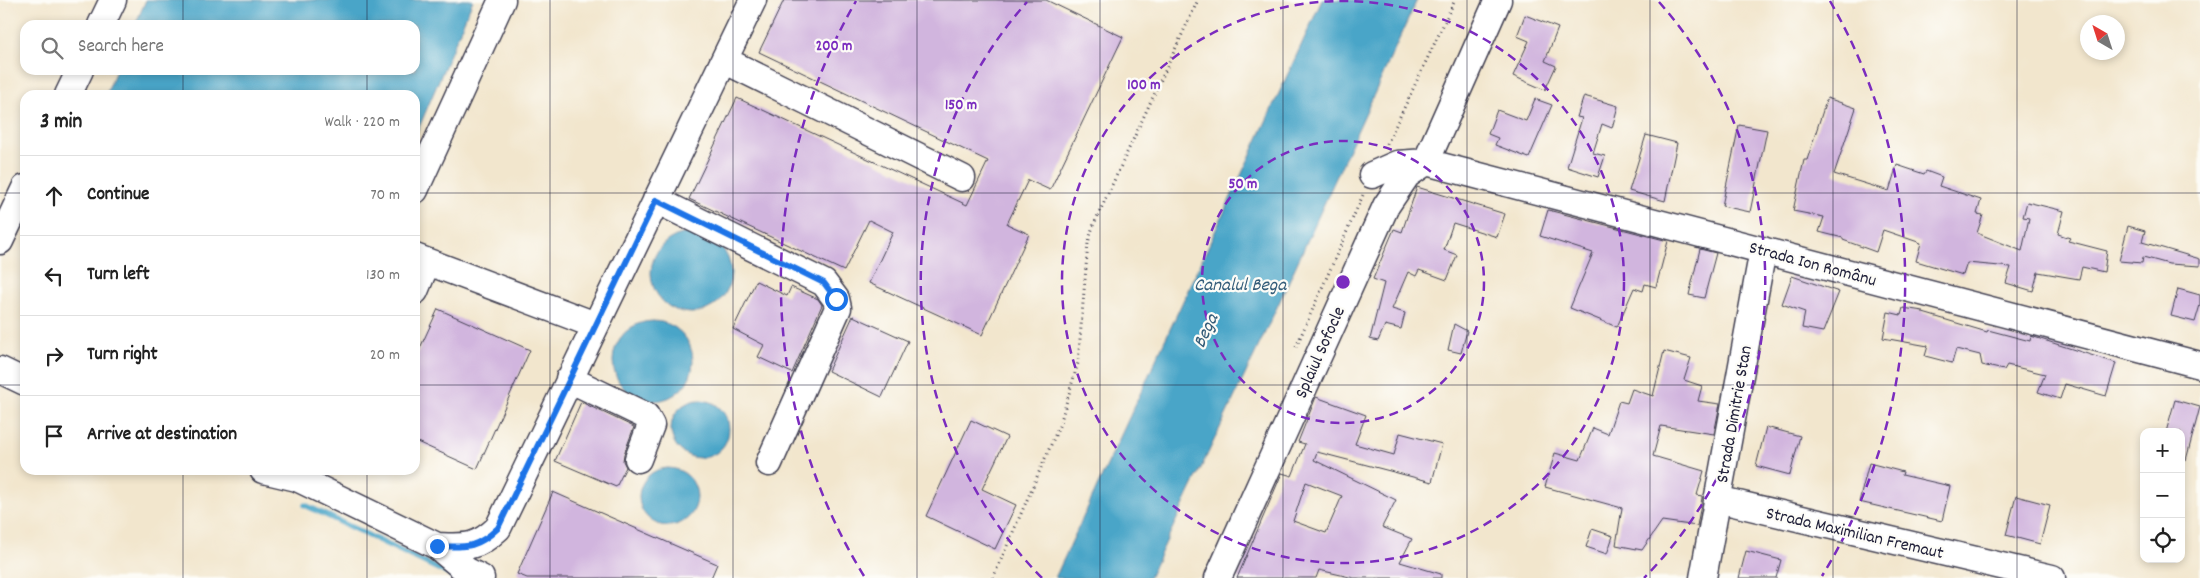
<!DOCTYPE html>
<meta charset="utf-8">
<style>
body{margin:0;font-family:Dekko,sans-serif;background:#f6f6f6;color:#222}
.controls{position:absolute;right:15px;bottom:15px;display:grid;overflow:hidden;border-radius:10px;box-shadow:0 2px 8px #0003}
.controls button{width:45px;height:45px;display:grid;place-items:center;padding:0;border:0;border-bottom:1px solid #e0e0e0;background:#fff;color:#222;font:25px sans-serif}
.compass{position:absolute;left:2080px;top:15px;width:45px;height:45px;border-radius:50%;background:#fff;box-shadow:0 2px 8px #0003;rotate:321deg}
.stop{position:absolute;width:15px;height:15px;margin:-11px;border:4px solid #1a73e8;border-radius:50%;background:#fff}
.stop.end{background:#1a73e8;border-color:#fff;box-shadow:0 1px 5px #0008}
.list{margin:0;padding:0;list-style:none}
h2{display:flex;justify-content:space-between;align-items:center;height:65px;margin:0;padding:0 20px;font-size:21px}
h2 small{font-size:16px;font-weight:400;color:#767676}
.list li{display:grid;grid-template-columns:32px 1fr auto;gap:15px;align-items:center;box-sizing:border-box;height:80px;padding:0 20px;border-top:1px solid #e0e0e0}
.list b{display:block;font-size:19px;white-space:nowrap}
.list em{font-size:16px;font-style:normal;color:#767676}
.icon{flex:none;width:28px;height:28px;fill:none;stroke:currentColor;stroke-width:2;stroke-linecap:round;stroke-linejoin:round}
.map{position:relative;flex:none;width:2200px;height:578px;overflow:hidden}
.search{position:absolute;background:#fff;box-shadow:0 2px 8px #0003;left:20px;top:20px;width:400px;height:55px;display:flex;align-items:center;gap:12px;box-sizing:border-box;padding:0 18px;border-radius:15px;color:#767676;font-size:19px}
.panel{position:absolute;background:#fff;box-shadow:0 2px 8px #0003;left:20px;top:90px;width:400px;height:385px;border-radius:15px}
.map>svg:first-child{display:block}
</style>
<div class="map">
<svg width="2200" height="578" viewBox="0 0 2200 578">
<rect width="100%" height="100%" fill="#fdfcf7"/>
<filter id="ink" filterUnits="userSpaceOnUse"><feTurbulence type="fractalNoise" baseFrequency=".02" numOctaves="2"/><feDisplacementMap in="SourceGraphic" scale="10" xChannelSelector="R" yChannelSelector="G"/><feConvolveMatrix kernelMatrix="1 2 1 2 8 2 1 2 1" color-interpolation-filters="sRGB"/></filter>
<filter id="wash" filterUnits="userSpaceOnUse"><feTurbulence type="fractalNoise" baseFrequency=".0096" numOctaves="4" result="noise"/><feDisplacementMap in="SourceGraphic" scale="20" xChannelSelector="R" yChannelSelector="G"/><feGaussianBlur stdDeviation="1.12" result="paint"/><feColorMatrix in="noise" values="0 0 0 0 0 0 0 0 0 0 0 0 0 0 0 0 0 1.4 0 .05"/><feComposite in="paint" operator="in"/></filter>
<g filter="url(#wash)">
<rect width="100%" height="100%" fill="#f2e6cd"/>
<path fill="#4aa5c8" stroke="#366482" d="M146,0H473L415,137V95H106L116,70H415V25H135Z
M1322,0H1417L1279,303L1149,578H1055Z
M651 273a40 40 0 1 1 80 0a40 40 0 1 1-80 0Z
M613 361a40 40 0 1 1 80 0a40 40 0 1 1-80 0Z
M671 429a29 29 0 1 1 58 0a29 29 0 1 1-58 0Z
M639 497a29 29 0 1 1 58 0a29 29 0 1 1-58 0Z"/>
<g fill="none" stroke-linecap="round" stroke-linejoin="round">
<path stroke="#4aa5c8" stroke-width="5.5" d="M305,505L457,578"/>
</g>
<g id="blocks">
<path fill="#d1b5de" fill-rule="evenodd" d="M784,0H1046L1123,37L1050,190L1028,180L1007,224L1029,234L982,335L869,283L893,232L869,220L844,271L689,199L737,98L967,205L988,161L759,52Z
M1525,15L1558,28L1545,61L1556,66L1545,90L1513,76L1529,41L1517,36Z
M1584,96L1618,106L1612,128L1602,124L1593,153L1605,156L1598,177L1567,167L1582,118L1577,117Z
M1827,98L1856,108L1834,174L1889,191L1897,165L1924,174L1926,171L1942,177L1939,186L1981,200L1977,214L1983,215L1977,233L2022,251L2029,218L2023,217L2027,202L2064,211L2058,234L2070,238L2068,241L2107,251L2104,272L2082,267L2079,279L2038,272L2033,291L2006,283L2011,267L1967,263L1963,275L1916,261L1921,243L1883,230L1876,252L1843,240V238L1819,232L1824,217L1793,211L1804,160H1807Z
M1535,99L1552,105L1529,158L1495,145L1498,138L1488,134L1497,110L1526,121Z
M1739,125L1767,130L1750,212L1722,206Z
M1646,135L1677,143L1665,201L1629,191Z
M1417,187L1505,214L1497,237L1453,223L1444,250L1457,255L1447,280L1419,270L1416,276L1408,272L1392,309L1405,313L1401,329L1385,325L1378,341L1370,339L1384,283L1373,279L1394,229L1402,232Z
M1548,210L1668,241L1656,287L1645,284L1643,291L1634,288L1617,327L1570,308L1593,253L1540,236Z
M2128,226L2145,231L2142,242L2200,259V266L2169,264L2143,257L2142,263L2119,261Z
M1700,249L1716,253L1704,298L1689,295Z
M1792,276L1839,292L1823,332L1802,328L1805,312L1782,304Z
M756,281L787,296L791,287L818,299L822,305L792,373L758,357L764,345L733,329Z
M2178,289L2200,295V305L2195,322L2171,316Z
M1903,308L1923,311V313L1987,332L1988,330L2030,341L2031,336L2116,363L2106,396L2065,384L2060,399L2038,392L2045,374L2007,365L2004,370L1982,365L1980,355L1956,349L1952,363L1925,356L1928,346L1883,338L1888,312L1901,315Z
M438,309L530,350L477,469L415,441V359Z
M853,316L908,341L882,397L828,371Z
M1454,324L1467,331L1461,353L1448,350Z
M1664,351L1691,358L1684,380L1702,386L1698,401L1720,404L1714,434L1661,426L1653,456L1704,471L1697,495L1702,496V498L1697,526L1662,521L1642,550L1616,545L1622,508L1545,487L1555,453L1580,460L1593,428L1608,434L1619,401L1627,403L1632,389L1653,396Z
M1316,397L1366,415L1355,444L1394,455L1400,433L1442,444L1432,482L1317,452L1314,460L1396,500L1382,527L1412,539L1400,562L1441,574V578H1354L1319,570L1316,578H1237L1282,473L1292,476L1305,444L1298,442ZM1306,482L1342,496L1326,533L1293,521Z
M2175,400L2200,407L2186,460L2181,459V432H2166Z
M581,402L634,427L624,454L623,461L626,467L616,487L555,461Z
M971,420L1007,437L982,489L1016,505L995,549L926,516Z
M1766,427L1800,436L1790,475L1756,466Z
M1869,463L1903,472L1902,475L1950,486L1942,521L1859,502Z
M553,492L717,564L711,578H527L517,574Z
M2016,496L2050,505L2040,544L2006,535Z
M1592,529L1613,536L1607,554L1586,547Z
M1746,551L1781,560L1776,578H1739Z"/>
</g>
</g>
<g filter="url(#ink)">
<use href="#blocks" fill-opacity="0" stroke="#413f51" stroke-width="1"/>
<g fill="none" stroke-linecap="round" stroke-linejoin="round">
<g stroke="#413f51" stroke-width="29">
<path id="minor" d="M101,25L113,0
M724,60L962,178
M68,95L80,70
M1372,175L1397,164L1426,162L2200,365
M415,190L502,0
M656,200L824,283L836,299L838,308L769,463
M0,241L25,188
M415,257L595,325
M415,291L427,262
M0,370L25,382
M569,379L646,416L651,425L638,459
M263,470L297,478L437,546L467,571L481,578
M1717,499L2052,578
M437,546C465,547 476,549 498,528L753,0
M1218,578L1386,206L1407,175L1426,162L1498,0
M1703,578L1763,250"/>
</g>
<path stroke="#413f51" stroke-width="3" stroke-dasharray="1 4" stroke-linecap="butt" d="M1387,144L1455,0
M1296,347L1363,195
M993,578L1060,424L1078,363L1088,243L1093,226L1198,0"/>
<use href="#minor" stroke="#fff" stroke-width="26"/>
</g>
</g>
<g fill="none" stroke-linecap="round" stroke-linejoin="round" filter="url(#ink)">
<path stroke="#1a73e8" stroke-width="6" d="M437,546C466,547 476,549 498,528L656,200L824,283L836,299"/>
</g>
<path fill="none" stroke="#22223b" stroke-width="1" stroke-opacity="0.55" d="M183,0V25M367,0V25M550,0V578M733,0V578M917,0V578M1100,0V578M1283,0V578M1467,0V578M1650,0V578M1833,0V578M2017,0V578M183,70V95M367,70V95M0,193H25M415,193H2200M0,385H25M415,385H2200M183,470V578M367,470V578"/>
<g fill="none" stroke="#7b2cbf" stroke-width="2.5" stroke-dasharray="9 6">
<circle cx="1343" cy="282" r="141"/>
<circle cx="1343" cy="282" r="281"/>
<path d="M1042 578A422 422 0 0 1 1027 2M1659 2A422 422 0 0 1 1644 578"/>
<path d="M864 576A562 562 0 0 1 856 1M1830 1A562 562 0 0 1 1822 576"/>
</g>
<g text-anchor="middle" stroke-width="4.5" stroke-linejoin="round" paint-order="stroke">
<g font-size="18" fill="#22223b" stroke="#fdfcf7">
<text transform="translate(1813 263) rotate(15)" y="6">Strada Ion Românu</text>
<text transform="translate(1319 352) rotate(-66)" y="6">Splaiul Sofocle</text>
<text transform="translate(1733 414) rotate(-80)" y="6">Strada Dimitrie Stan</text>
<text transform="translate(1855 532) rotate(13)" y="6">Strada Maximilian Fremaut</text>
</g>
<g font-size="19" font-style="italic" fill="#345d7a" stroke="#fdfcf7">
<text x="1240" y="290">Canalul Bega</text>
<text transform="translate(1204 330) rotate(-65)" y="7">Bega</text>
</g>
</g>
<circle cx="1343" cy="282" r="8" fill="#7b2cbf" stroke="#fdfcf7" stroke-width="2.5"/>
<g font-size="15" text-anchor="middle" font-weight="bold" fill="#7b2cbf" stroke="#fdfcf7" stroke-width="4.5" stroke-linejoin="round" paint-order="stroke">
<text x="834" y="50">200 m</text>
<text x="1144" y="89">100 m</text>
<text x="961" y="109">150 m</text>
<text x="1243" y="188">50 m</text>
</g>
</svg>
<div class="controls">
<button>+</button>
<button>−</button>
<button><svg class="icon" aria-label="locate" viewBox="0 0 24 24"><circle cx="12" cy="12" r="6"/><path d="M12 2v4M12 18v4M2 12h4M18 12h4"/></svg></button>
</div>
<svg class="compass" viewBox="-18 -18 36 36"><path d="M0-13l5 13h-10z" fill="#e53935"/><path d="M0 13l5-13h-10z" fill="#767676"/></svg>
<div class="stop" style="left:836px;top:299px"></div>
<div class="stop end" style="left:437px;top:546px"></div>
<div class="search"><svg class="icon" aria-label="search" viewBox="0 0 24 24"><circle cx="10" cy="10" r="6"/><path d="M15 15l6 6"/></svg>Search here</div>
<section class="panel">
<h2>3 min<small>Walk · 220 m</small></h2>
<ul class="list">
<li><svg class="icon" aria-label="ahead" viewBox="0 0 24 24"><path d="M12 20V5M6 11l6-6 6 6"/></svg><div><b>Continue</b></div><em>70 m</em></li>
<li><svg class="icon" aria-label="left" viewBox="0 0 24 24"><path d="M17 20v-9H6M10 6l-5 5 5 5"/></svg><div><b>Turn left</b></div><em>130 m</em></li>
<li><svg class="icon" aria-label="right" viewBox="0 0 24 24"><path d="M7 20v-9h11M14 6l5 5-5 5"/></svg><div><b>Turn right</b></div><em>20 m</em></li>
<li><svg class="icon" aria-label="arrive" viewBox="0 0 24 24"><path d="M6 21V4h12l-3 4 3 4H6"/></svg><div><b>Arrive at destination</b></div></li>
</ul>
</section>
</div>
